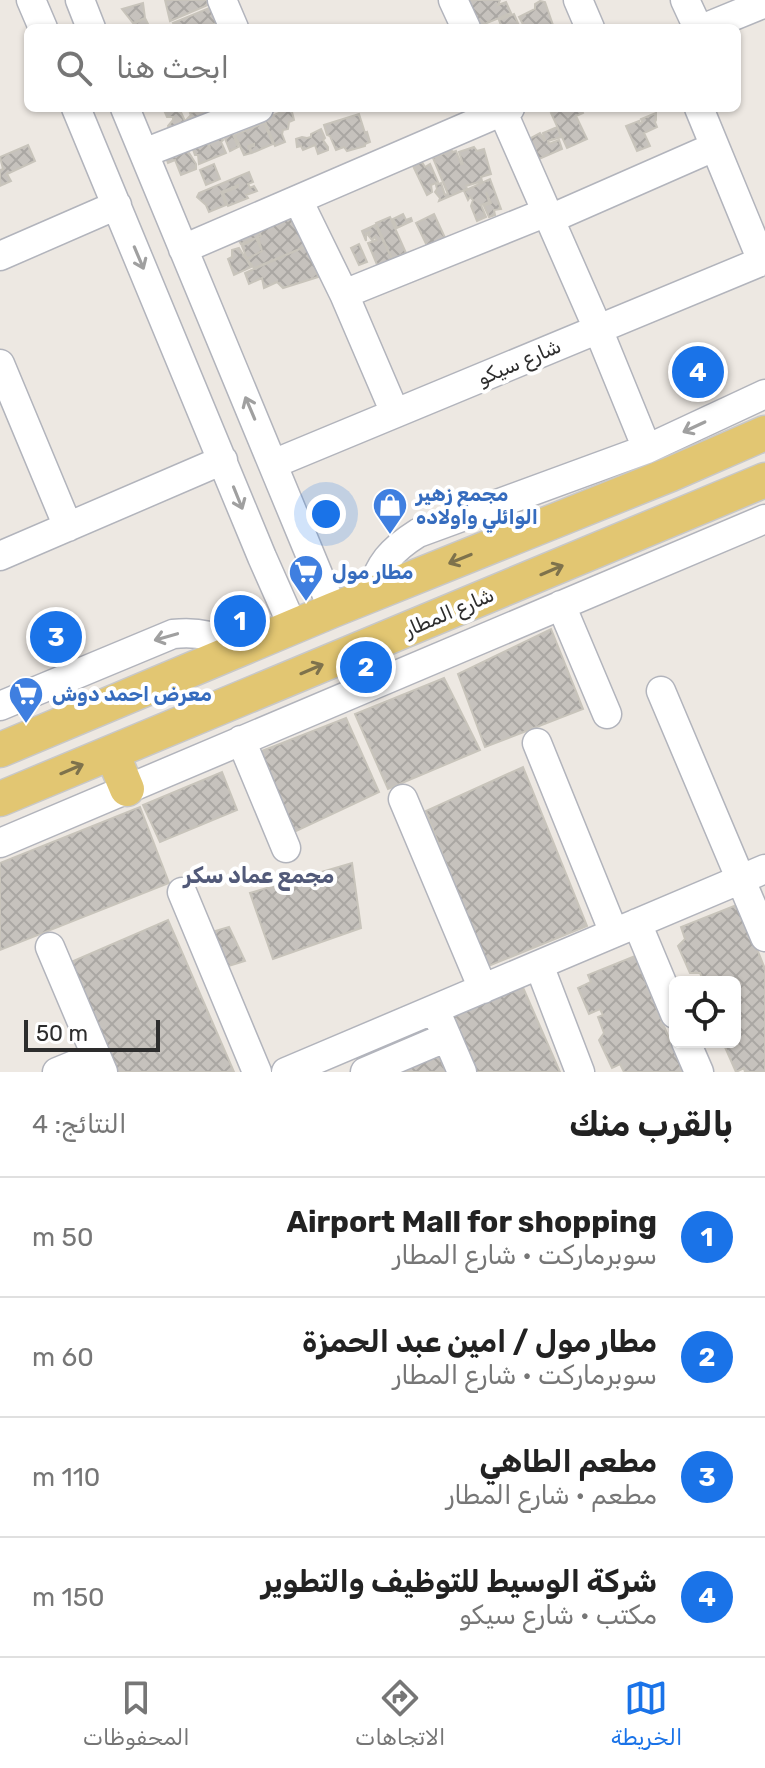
<!DOCTYPE html>
<html lang="ar">
<meta charset="utf-8">
<style>
body{margin:0;font-family:Rubik,"Noto Naskh Arabic",sans-serif;background:#f2f2f2;color:#222;direction:rtl}
.controls{position:absolute;right:24px;bottom:24px;display:grid;overflow:hidden;border-radius:12px;box-shadow:0 2px 6px #0004}
.controls button{width:72px;height:72px;display:grid;place-items:center;padding:0;border:0;border-bottom:2px solid #e0e0e0;background:#fff;color:#222;font:40px sans-serif}
.scale{position:absolute;left:24px;bottom:20px;width:136px;box-sizing:border-box;padding-left:8px;border:4px solid #2d2d2d;border-top:0;font-size:22px;line-height:28px;white-space:nowrap;color:#2d2d2d;-webkit-text-stroke:6px #fff;paint-order:stroke}
.you{position:absolute;left:326px;top:514px;width:28px;height:28px;margin:-20px;border:6px solid #fff;border-radius:50%;background:#1a73e8;box-shadow:0 0 0 12px #1a73e833}
.badge{display:grid;place-items:center;width:52px;height:52px;border-radius:50%;background:#1a73e8;color:#fff;font-size:26px;font-weight:700}
.pin{position:absolute;translate:-50% -50%;border:4px solid #fff;box-shadow:0 2px 8px #0006}
.list{margin:0;padding:0;list-style:none}
h2{display:flex;justify-content:space-between;align-items:center;height:104px;margin:0;padding:0 32px;font-size:34px}
h2 small{font-size:26px;font-weight:400;color:#767676}
.list li{display:grid;grid-template-columns:52px 1fr auto;gap:24px;align-items:center;box-sizing:border-box;height:120px;padding:0 32px;border-top:2px solid #e0e0e0}
.list b{display:block;font-size:30px;white-space:nowrap}
.list p{margin:0;font-size:26px;white-space:nowrap;color:#767676}
.list em{font-size:26px;font-style:normal;color:#767676}
.icon{flex:none;width:44px;height:44px;fill:none;stroke:currentColor;stroke-width:2;stroke-linecap:round;stroke-linejoin:round}
.map{position:relative;flex:none;width:765px;height:1072px;overflow:hidden;direction:ltr}
.search{position:absolute;background:#fff;box-shadow:0 2px 6px #0004;left:24px;right:24px;top:24px;height:88px;display:flex;align-items:center;gap:20px;box-sizing:border-box;padding:0 28px;border-radius:12px;color:#767676;font-size:30px}
.sheet{height:584px;background:#fff}
nav{display:flex;justify-content:space-around;align-items:center;box-sizing:border-box;height:112px;border-top:2px solid #e0e0e0;background:#fff;font-size:22px;color:#767676}
nav a{display:grid;justify-items:center;gap:4px}
nav .on{color:#1a73e8}
.map>svg:first-child{display:block}
</style>
<div class="map">
<svg width="765" height="1072" viewBox="0 0 765 1072">
<defs>
<pattern id="building-cross-hatch" width="8" height="8" patternUnits="userSpaceOnUse" patternTransform="scale(2)"><rect width="8" height="8" fill="#c6c2bd"/><path d="M0 0l8 8M0 8l8-8" fill="none" stroke="#aaa7a3"/></pattern>
</defs>
<rect width="100%" height="100%" fill="#ede8e2"/>
<path fill="url(#building-cross-hatch)" stroke="#c8c4bb" stroke-width="2" d="M165,0H207L208,5L170,21Z
M462,0H500L498,5L506,2L511,13L475,28Z
M540,1L545,2L554,28H525L519,17L535,9V4Z
M143,3L145,18L133,23L122,9Z
M214,6L221,21L205,28H176L173,23Z
M514,14L520,28H502L499,20Z
M145,18L150,28H130L131,26Z
M163,108H179L185,121L190,116L191,120H193L190,113L201,109L202,111L207,108L212,119L172,137L168,126L173,120V117H167Z
M291,108L294,120L289,122L288,129L283,130L282,134L285,142L275,146L264,119Z
M561,108H581L583,113L576,116L587,139L567,148L551,113Z
M656,113V120L655,122L657,127L644,133L650,146L637,151L626,126L639,121V123L642,122L641,119Z
M359,114L365,133L367,132L370,142L365,144V146L347,151L344,147L336,150L330,136L327,135L324,125Z
M264,123L273,144L252,153L250,147L254,146V144L248,146L251,153L244,155L235,135Z
M230,127L238,147L230,151L222,131Z
M557,127L561,137L548,141L549,144L559,140L562,149L532,162L529,139L540,133L545,141L543,133Z
M321,129L325,138L323,140L328,147V150L318,154L315,145L303,150L301,146L297,147L296,139L302,137L307,138L311,137V134Z
M220,133L223,140L221,142L226,153L199,164L198,155H195L191,144L205,139L210,148L207,137Z
M28,145L35,161L7,174L11,181L0,186V170L3,169L0,157Z
M474,147L477,151L484,149L491,174L481,177L482,181L466,186L467,189L439,201L440,198L435,192L437,189L436,185L441,183L445,195L448,194L433,158L451,150L453,152L456,151L461,164H463L459,152Z
M186,148L196,164V169L181,175L175,160L168,163L165,155Z
M422,162L425,167L430,164L438,182L431,185L432,192L427,195L413,166Z
M214,164L220,179L206,185L200,170Z
M249,172L253,182L248,184L250,188L254,186L257,191L246,195L248,198L228,206L223,193L238,187V185L221,192L226,205L209,212L206,205L197,197L199,193Z
M490,179L501,209L494,210L495,215L489,217L484,206L491,203L486,192L489,202L481,205L486,217L477,221L471,206L473,200L470,197L468,200L464,191Z
M296,214L309,245L254,268L247,259L262,251L258,237L261,236L258,230Z
M403,214L406,220L411,218L412,221L397,228L393,219Z
M434,214L447,242L429,250L416,223Z
M390,217L406,253L392,259L376,223Z
M375,225L392,259L378,267L368,243L377,240L375,237L372,240L368,235L370,232L366,233V241L362,231Z
M258,230L261,236L241,244L237,238Z
M256,238L262,251L247,259L242,246Z
M359,244L367,262L359,265L351,248Z
M309,245L318,277L283,288L277,282L264,288L262,278L249,284L245,273Z
M239,248L251,267L234,275L228,259L232,257V250Z
M551,629L583,709L485,747L458,674Z
M444,678L480,750L388,789L355,714Z
M346,718L379,792L292,833L259,752Z
M523,767L587,926L486,967L426,811Z
M222,772L237,810L160,842L143,805Z
M140,807L169,883L0,950V863Z
M352,863L361,928L273,959L250,893Z
M739,904L765,969V1072H745L744,1068L736,1072L724,1045L735,1042V982H704L700,973H690L678,946L685,939L681,927Z
M168,920L234,1072H115L71,962Z
M229,927L245,961L222,968L205,934Z
M635,956L683,1072H624L620,1064L612,1068L599,1040L604,1033L598,1017L603,1015L600,1009L589,1014L578,988L591,982L588,975Z
M521,983L560,1072H471L447,1016Z
M438,1053L446,1072H393Z"/>
<g fill="none" stroke-linecap="round" stroke-linejoin="round">
<g stroke="#b2b4bc" stroke-width="31">
<path id="minor" d="M31,0L43,28
M80,0L91,28
M222,0L234,28
M453,0L466,28
M578,0L590,28
M685,0L698,28
M704,28L765,3
M76,108L262,557L293,627
M125,108L333,610
M501,108L598,329L647,449
M699,108L762,261
M144,153L259,108
M298,200L344,294L547,212
M550,219L714,147
M183,249L510,108
M0,256L117,205
M344,294L395,413
M0,364L68,527
M273,464L765,260
M0,556L223,460
M370,595C379,564 391,550 418,533L647,449L765,394
M561,605L607,714
M661,691L765,937
M0,706L173,634C198,631 218,636 240,650
M241,740L286,848
M537,743L614,933
M403,799L483,989
M0,843L765,519
M182,892L257,1072
M637,923L675,1014
M50,947L103,1072
M539,965L580,1072
M440,1021L462,1072
M686,1042L699,1072
M57,1072L96,1056
M286,1072L765,869
M365,1072L447,1037"/>
</g>
<g stroke="#c8c8c8" stroke-width="37">
<path id="major" d="M0,750L333,610L671,474L765,433
M112,753L127,789
M0,799L765,480"/>
</g>
<use href="#minor" stroke="#fff" stroke-width="28"/>
<use href="#major" stroke="#e2c672" stroke-width="34"/>
</g>
<defs><path id="oneway-shaft" d="M-6 0H5M1.5-3L5.5 0L1.5 3" fill="none" stroke-width="1.6" stroke-linecap="round" stroke-linejoin="round" transform="scale(2)"/></defs>
<g stroke="#a0a0a0">
<use href="#oneway-shaft" transform="translate(139 258) rotate(67)"/>
<use href="#oneway-shaft" transform="translate(250 408) rotate(-113)"/>
<use href="#oneway-shaft" transform="translate(694 427) rotate(155)"/>
<use href="#oneway-shaft" transform="translate(238 498) rotate(68)"/>
<use href="#oneway-shaft" transform="translate(166 637) rotate(164)"/>
</g>
<g stroke="#7e724c">
<use href="#oneway-shaft" transform="translate(460 559) rotate(158)"/>
<use href="#oneway-shaft" transform="translate(552 570) rotate(-23)"/>
<use href="#oneway-shaft" transform="translate(312 669) rotate(-23)"/>
<use href="#oneway-shaft" transform="translate(72 769) rotate(-23)"/>
</g>
<defs>
<g id="shop-pin" transform="scale(1.8)"><path d="M0 17L-7.5 6A9.5 9.5 0 1 1 7.5 6Z" fill="#3f7fe0" stroke="#fff"/><path d="M-5-2.5h2.3a2.7 3.5 0 0 1 5.4 0H5L5.5 6h-11ZM-1.5-2.5h3a1.5 2.3 0 0 0-3 0Z" fill="#fff"/></g>
<g id="supermarket-pin" transform="scale(1.8)"><path d="M0 17L-7.5 6A9.5 9.5 0 1 1 7.5 6Z" fill="#3f7fe0" stroke="#fff"/><path d="M-6-5.5h2.5l.6 2H6L4.5 2H-2.5L-4.4-4H-6ZM-1.5 3.2a1.3 1.3 0 1 0 .1 0ZM3 3.2a1.3 1.3 0 1 0 .1 0Z" fill="#fff"/></g>
</defs>
<g fill-rule="evenodd">
<use href="#shop-pin" x="390" y="505"/>
<use href="#supermarket-pin" x="306" y="572"/>
<use href="#supermarket-pin" x="26" y="694"/>
</g>
<g text-anchor="middle" stroke-width="8" stroke-linejoin="round" paint-order="stroke">
<g font-size="20" fill="#2d2d2d" stroke="#fff">
<text transform="translate(519 362) rotate(-23)" y="7">شارع سيكو</text>
<text transform="translate(449 612) rotate(-23)" y="7">شارع المطار</text>
</g>
<g font-size="20" font-weight="bold" fill="#366cbe" stroke="#fff" text-anchor="start">
<text x="416" y="501">مجمع زهير<tspan x="416" dy="23">الوائلي واولاده</tspan></text>
<text x="332" y="579">مطار مول</text>
<text x="52" y="701">معرض احمد دوش</text>
</g>
<g font-size="22" font-weight="bold" fill="#525a79" stroke="#fff">
<text x="259" y="883">مجمع عماد سكر</text>
</g>
</g>
</svg>
<div class="controls">
<button><svg class="icon" aria-label="locate" viewBox="0 0 24 24"><circle cx="12" cy="12" r="6"/><path d="M12 2v4M12 18v4M2 12h4M18 12h4"/></svg></button>
</div>
<div class="scale">50 m</div>
<div class="you"></div>
<div class="pin badge" style="left:240px;top:621px">1</div>
<div class="pin badge" style="left:366px;top:667px">2</div>
<div class="pin badge" style="left:56px;top:637px">3</div>
<div class="pin badge" style="left:698px;top:372px">4</div>
<div class="search"><svg class="icon" aria-label="search" viewBox="0 0 24 24"><circle cx="10" cy="10" r="6"/><path d="M15 15l6 6"/></svg>ابحث هنا</div>
</div>
<section class="sheet">
<h2>بالقرب منك<small>النتائج: 4</small></h2>
<ul class="list">
<li><span class="badge">1</span><div><b>Airport Mall for shopping</b><p>سوبرماركت · شارع المطار</p></div><em>50 m</em></li>
<li><span class="badge">2</span><div><b>مطار مول / امين عبد الحمزة</b><p>سوبرماركت · شارع المطار</p></div><em>60 m</em></li>
<li><span class="badge">3</span><div><b>مطعم الطاهي</b><p>مطعم · شارع المطار</p></div><em>110 m</em></li>
<li><span class="badge">4</span><div><b>شركة الوسيط للتوظيف والتطوير</b><p>مكتب · شارع سيكو</p></div><em>150 m</em></li>
</ul>
</section>
<nav>
<a class="on"><svg class="icon" aria-label="map" viewBox="0 0 24 24"><path d="M3 6l6-2 6 2 6-2v14l-6 2-6-2-6 2zM9 4v14M15 6v14"/></svg>الخريطة</a>
<a><svg class="icon" aria-label="directions" viewBox="0 0 24 24"><path d="M12 3l9 9-9 9-9-9zM9 14v-3h6M13 9l2 2-2 2"/></svg>الاتجاهات</a>
<a><svg class="icon" aria-label="saved" viewBox="0 0 24 24"><path d="M7 4h10v16l-5-4-5 4z"/></svg>المحفوظات</a>
</nav>
